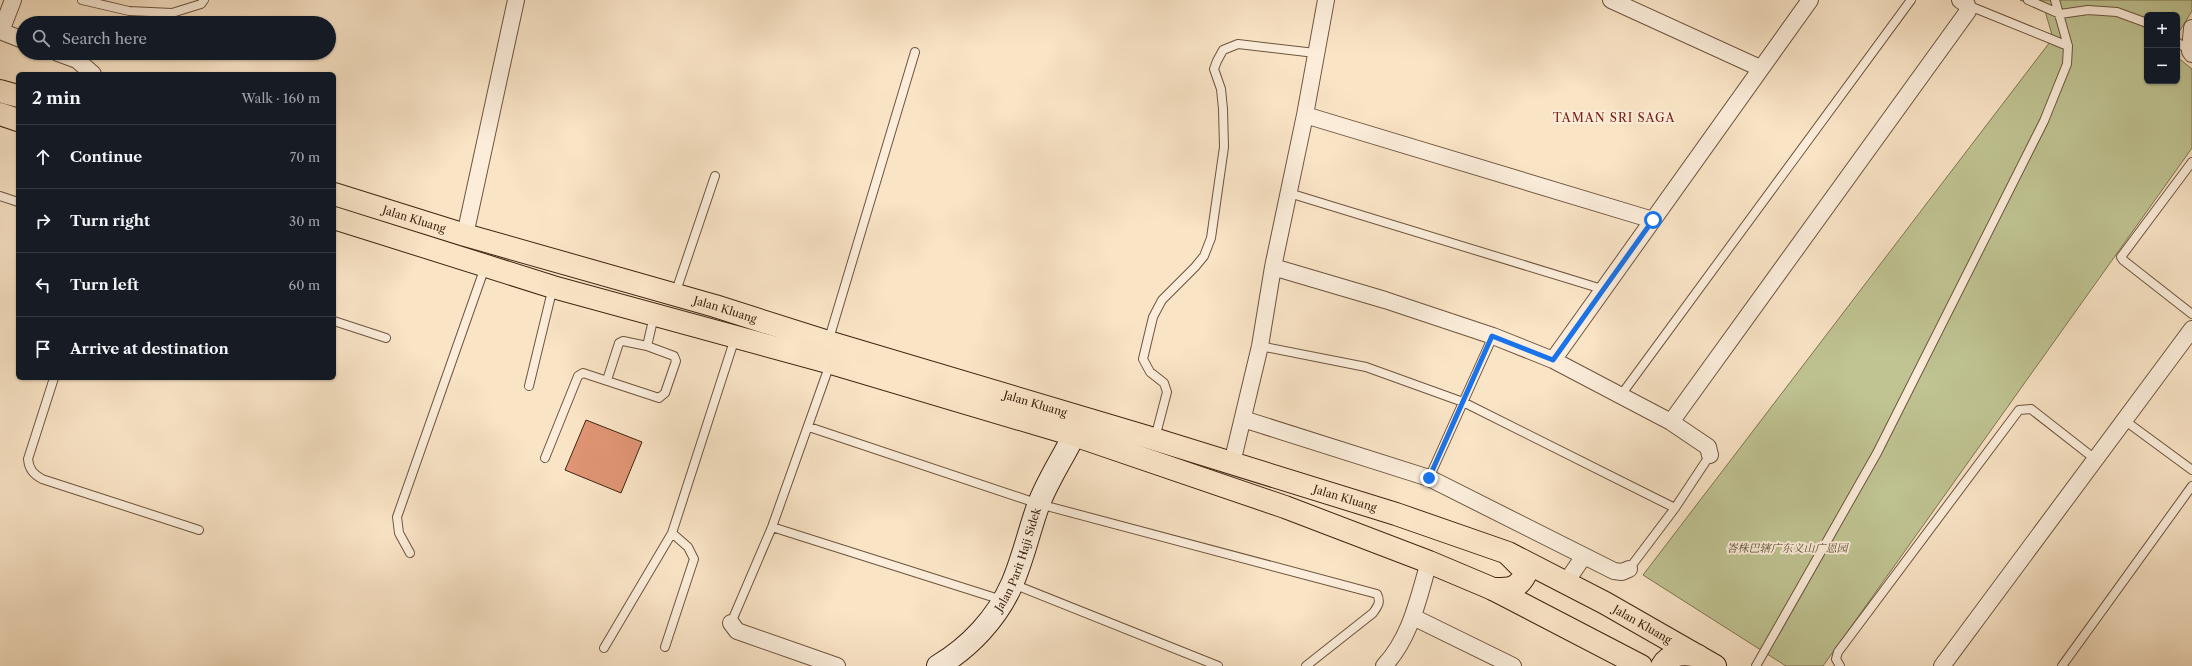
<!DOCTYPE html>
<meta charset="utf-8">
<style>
body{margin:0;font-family:"Libre Caslon Text","Noto Serif SC",serif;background:#242831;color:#f1f3f6}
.controls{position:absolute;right:12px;top:12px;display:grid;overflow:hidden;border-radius:6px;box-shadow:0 1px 3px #0004}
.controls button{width:36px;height:36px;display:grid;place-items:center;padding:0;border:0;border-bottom:1px solid #363941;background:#171b24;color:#f1f3f6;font:20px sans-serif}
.stop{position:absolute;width:12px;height:12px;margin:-9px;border:3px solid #1a73e8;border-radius:50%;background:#fff}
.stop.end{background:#1a73e8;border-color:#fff;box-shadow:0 1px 4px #0008}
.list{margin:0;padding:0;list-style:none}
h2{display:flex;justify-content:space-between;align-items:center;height:52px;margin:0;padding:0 16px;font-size:17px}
h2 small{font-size:13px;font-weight:400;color:#9ea1a6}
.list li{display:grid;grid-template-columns:26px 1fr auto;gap:12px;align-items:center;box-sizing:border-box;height:64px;padding:0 16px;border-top:1px solid #363941}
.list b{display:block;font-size:15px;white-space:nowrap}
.list em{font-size:13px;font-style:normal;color:#9ea1a6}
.icon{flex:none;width:22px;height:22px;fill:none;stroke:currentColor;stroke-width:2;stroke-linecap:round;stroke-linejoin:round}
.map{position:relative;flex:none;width:2192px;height:666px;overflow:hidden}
.search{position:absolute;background:#171b24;box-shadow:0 1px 3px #0004;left:16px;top:16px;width:320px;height:44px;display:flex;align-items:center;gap:10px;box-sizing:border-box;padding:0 14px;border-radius:22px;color:#9ea1a6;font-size:15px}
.panel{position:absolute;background:#171b24;box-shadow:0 1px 3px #0004;left:16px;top:72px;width:320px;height:308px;border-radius:6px}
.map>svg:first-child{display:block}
</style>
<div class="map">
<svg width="2192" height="666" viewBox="0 0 2192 666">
<rect width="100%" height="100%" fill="#f9e4c6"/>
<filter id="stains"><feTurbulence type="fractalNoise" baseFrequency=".005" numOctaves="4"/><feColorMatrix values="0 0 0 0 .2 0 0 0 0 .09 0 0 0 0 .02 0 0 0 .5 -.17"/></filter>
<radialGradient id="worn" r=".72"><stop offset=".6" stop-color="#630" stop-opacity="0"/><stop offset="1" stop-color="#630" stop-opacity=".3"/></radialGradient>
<path fill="#c0c493" stroke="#807452" d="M2020,0H2192V11L2177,35V15H2147V81H2177V57L2192,69V148L1823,666H1786L1643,575L2053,38L2045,11Z"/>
<path fill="#e09574" stroke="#3f2411" d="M586,420L642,442L621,493L565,470Z"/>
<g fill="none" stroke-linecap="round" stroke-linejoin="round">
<g stroke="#6e543e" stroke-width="10">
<path id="lane" d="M82,0L129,11L172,13L201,4L204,0
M2028,0L2060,14L2088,10L2117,12L2147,23
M1967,5L2068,46
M2177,42L2190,51
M2192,162L2121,257L2123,260L2192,314
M1289,193L1602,289
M0,196L18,202
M675,294L715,176
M334,321L386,338
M828,342L915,52
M1260,346L1366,367L1463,402L1675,508
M54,378L28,459C29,469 33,474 42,479L199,530
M607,380L619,343L623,341L647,346
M529,386L553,287
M1621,395L1911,0
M2124,420L2192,470
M809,427L1039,504L1377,594C1381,602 1378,606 1373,613L1306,666
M1155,438L1167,392L1164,383L1150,372L1143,359L1153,317L1162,300L1195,267L1204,256L1211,238L1224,147L1223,109L1221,89L1214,69L1217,61L1223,50L1238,44L1315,53
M545,458L578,376L583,373L659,398L665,393L676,361L674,356L647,346L654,316
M1429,478L1493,336
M772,527L1002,600
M410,553L399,533L397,517L485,267
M1629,569L1675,508L1710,455
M1013,584L1218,666
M731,623L772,527L830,364
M665,647L694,559L688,547L672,533
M604,648L672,533L735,338
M1756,666L1877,453L2044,121L2067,64L2068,46L2055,0
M1840,666L1836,659L1838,652L2019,410L2031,409L2095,459
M2062,666L2192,486"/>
</g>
<g stroke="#6e543e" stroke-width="18">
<path id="street" d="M1611,0L1760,68
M2192,28L2190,51L2192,54
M0,31L23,40
M1,31L13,0
M58,53L77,60L93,74
M1305,115L1653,220
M465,235L516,0
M1273,267L1385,300L1493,336L1553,360L1671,422L1708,447L1710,455
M1553,360L1810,0
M1243,419L1429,478L1614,571L1622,572L1629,569
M1671,422L1968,11L1967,5L1960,0
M1232,463L1260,346L1273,267L1305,115L1326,0
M1566,582L1584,556
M1413,617L1513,666
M731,623L737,631L837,666
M1384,666C1411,637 1418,599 1429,562
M1942,666L2192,329"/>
</g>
<g stroke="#3f2411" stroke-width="24">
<g id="secondary">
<path id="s1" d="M938,666C970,647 997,618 1012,584C1023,559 1029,531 1038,506C1047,481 1063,458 1074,435"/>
</g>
</g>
<g stroke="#3f2411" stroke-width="24">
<g id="highway">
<path d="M0,91L18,96"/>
<path d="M0,114L18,120"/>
<path id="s2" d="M334,194L465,235L715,306L828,342L1154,439L1396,514L1508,553L1605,603L1715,666"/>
<path d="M334,218L553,287L831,363L1074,435L1285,507L1429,562L1493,589L1641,666"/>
<path d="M1493,589C1508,589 1517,590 1525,575L1522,568L1508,554"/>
<path d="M1662,666C1669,653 1685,653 1698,656"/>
</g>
</g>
<use href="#lane" stroke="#fbedda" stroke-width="8"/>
<use href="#street" stroke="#fbedda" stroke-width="16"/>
<use href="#secondary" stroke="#fbedda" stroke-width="22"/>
<use href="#highway" stroke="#f9e4c6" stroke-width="22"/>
</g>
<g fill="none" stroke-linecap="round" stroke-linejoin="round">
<path stroke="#1a73e8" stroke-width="5" d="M1429,478L1492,336L1553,360L1653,220"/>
</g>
<g text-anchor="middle" stroke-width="4" stroke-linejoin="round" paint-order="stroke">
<g font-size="11" fill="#3f2411" stroke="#fbedda">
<text dy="4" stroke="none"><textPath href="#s2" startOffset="84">Jalan Kluang</textPath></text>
<text dy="4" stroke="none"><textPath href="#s2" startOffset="408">Jalan Kluang</textPath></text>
<text dy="4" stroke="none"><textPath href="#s2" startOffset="732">Jalan Kluang</textPath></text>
<text dy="4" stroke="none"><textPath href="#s2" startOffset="1056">Jalan Kluang</textPath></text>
<text dy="4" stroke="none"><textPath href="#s1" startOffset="137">Jalan Parit Haji Sidek</textPath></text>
<text dy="4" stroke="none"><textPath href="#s2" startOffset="1380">Jalan Kluang</textPath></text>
</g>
<g font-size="11" font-style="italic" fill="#5f4c32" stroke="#fbedda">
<text x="1787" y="552">峇株巴辖广东义山广恩园</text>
</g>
<g font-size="12" letter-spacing="1" fill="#7a1f14" stroke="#fbedda">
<text x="1614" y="122">TAMAN SRI SAGA</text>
</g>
</g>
<rect width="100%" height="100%" filter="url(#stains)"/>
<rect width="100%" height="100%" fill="url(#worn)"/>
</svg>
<div class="controls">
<button>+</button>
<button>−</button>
</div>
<div class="stop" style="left:1653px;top:220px"></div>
<div class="stop end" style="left:1429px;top:478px"></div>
<div class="search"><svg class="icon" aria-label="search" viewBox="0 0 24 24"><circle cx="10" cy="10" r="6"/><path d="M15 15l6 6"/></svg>Search here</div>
<section class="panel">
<h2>2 min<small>Walk · 160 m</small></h2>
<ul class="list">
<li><svg class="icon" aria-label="ahead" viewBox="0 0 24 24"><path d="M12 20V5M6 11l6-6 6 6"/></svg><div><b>Continue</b></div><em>70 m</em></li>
<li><svg class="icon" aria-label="right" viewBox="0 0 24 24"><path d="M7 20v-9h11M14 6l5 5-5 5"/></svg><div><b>Turn right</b></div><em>30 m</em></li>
<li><svg class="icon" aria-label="left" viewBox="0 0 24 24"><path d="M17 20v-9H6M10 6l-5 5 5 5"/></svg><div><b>Turn left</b></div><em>60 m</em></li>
<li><svg class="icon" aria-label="arrive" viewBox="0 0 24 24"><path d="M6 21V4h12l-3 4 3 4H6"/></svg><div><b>Arrive at destination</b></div></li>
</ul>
</section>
</div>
